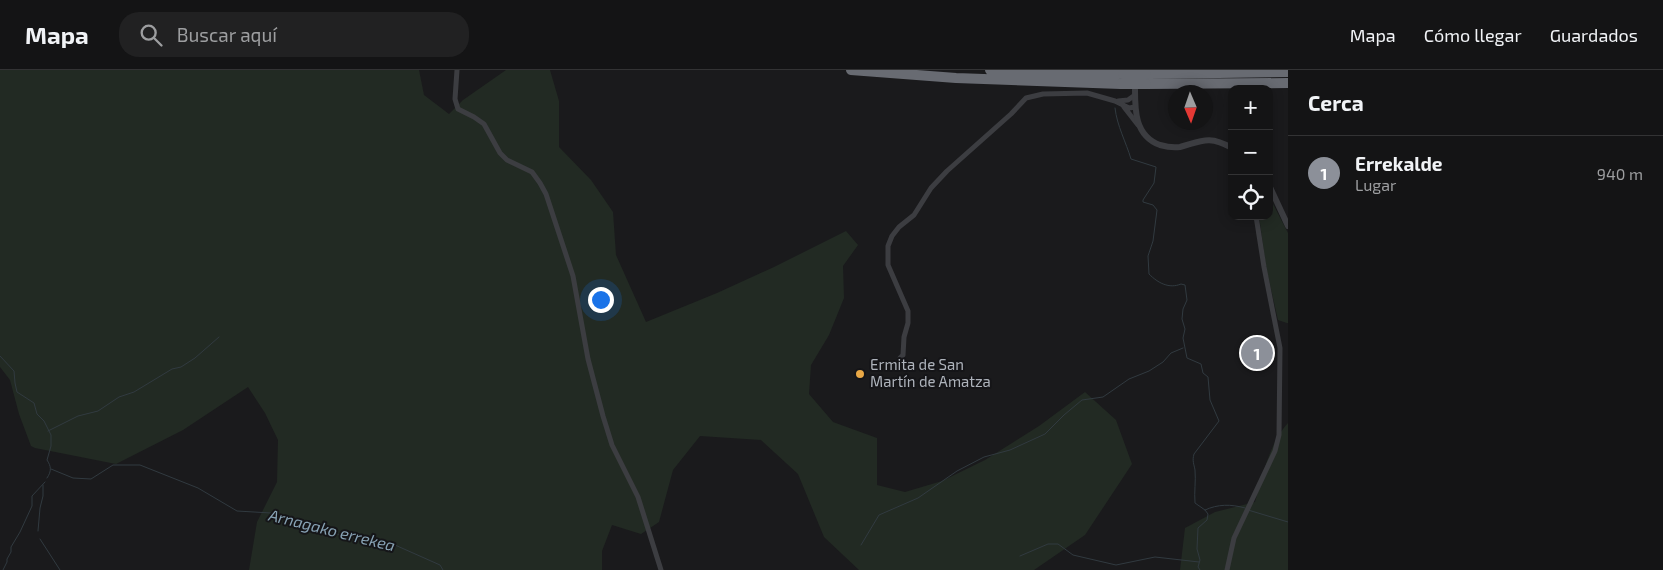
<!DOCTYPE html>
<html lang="es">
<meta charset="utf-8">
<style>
body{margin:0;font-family:"Exo 2",sans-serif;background:#212122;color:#f1f3f6}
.controls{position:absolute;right:15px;top:15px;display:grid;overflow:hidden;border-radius:10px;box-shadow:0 2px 12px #0003}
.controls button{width:45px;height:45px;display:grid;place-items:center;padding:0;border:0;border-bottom:1px solid #333334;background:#141415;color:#f1f3f6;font:25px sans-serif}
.compass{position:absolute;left:1168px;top:15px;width:45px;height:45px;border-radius:50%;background:#141415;box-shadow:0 2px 12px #0003;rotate:178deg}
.you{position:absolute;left:600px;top:229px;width:18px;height:18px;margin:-12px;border:4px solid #fff;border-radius:50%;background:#1a73e8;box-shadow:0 0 0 8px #1a73e833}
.badge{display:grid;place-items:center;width:32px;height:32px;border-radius:50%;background:#8c9099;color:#fff;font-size:16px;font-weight:700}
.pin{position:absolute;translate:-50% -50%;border:2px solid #fff;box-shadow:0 1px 5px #0006}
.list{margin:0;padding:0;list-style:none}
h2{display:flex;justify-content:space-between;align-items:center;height:65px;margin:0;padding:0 20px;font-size:21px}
h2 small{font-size:16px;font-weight:400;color:#9d9ea0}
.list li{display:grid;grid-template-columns:32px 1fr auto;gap:15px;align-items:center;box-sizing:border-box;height:75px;padding:0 20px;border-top:1px solid #333334}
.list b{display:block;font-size:19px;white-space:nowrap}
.list p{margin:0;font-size:16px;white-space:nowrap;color:#9d9ea0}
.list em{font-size:16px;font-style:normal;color:#9d9ea0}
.icon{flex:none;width:28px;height:28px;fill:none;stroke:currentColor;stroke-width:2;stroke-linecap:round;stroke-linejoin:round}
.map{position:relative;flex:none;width:1288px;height:500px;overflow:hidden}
header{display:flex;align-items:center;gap:30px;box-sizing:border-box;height:70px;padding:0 25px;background:#141415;border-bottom:1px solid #333334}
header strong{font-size:24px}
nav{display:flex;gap:28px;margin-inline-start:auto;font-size:18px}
.search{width:350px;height:45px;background:#212122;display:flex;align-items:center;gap:12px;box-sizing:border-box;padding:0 18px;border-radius:20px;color:#9d9ea0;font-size:19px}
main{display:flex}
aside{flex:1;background:#141415}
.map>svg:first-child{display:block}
</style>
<header>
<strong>Mapa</strong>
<div class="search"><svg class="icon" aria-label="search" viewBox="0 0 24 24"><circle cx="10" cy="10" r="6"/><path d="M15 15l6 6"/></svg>Buscar aquí</div>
<nav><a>Mapa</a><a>Cómo llegar</a><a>Guardados</a></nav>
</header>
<main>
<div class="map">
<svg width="1288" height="500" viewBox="0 0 1288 500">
<rect width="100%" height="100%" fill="#1a1a1c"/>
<path fill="#222a23" d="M0,0H419L424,25L449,44L463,30L506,0H550L559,31V77L591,110L613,142L616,185L646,252L717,223L774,197L846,161L858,175L843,196L844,228L829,265L811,295L809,324L833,352L877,368V415L905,422L942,411L985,390L1039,356L1085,322L1116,350L1132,394L1085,465L1034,500H859L824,467L798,404L761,370L700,366L673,400L659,452L641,464L612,455L602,481V500H249L257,452L277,412L278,370L265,343L248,317L183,360L116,394L35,378L31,376L19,344L10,310L0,297Z
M1272,132L1288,163V253H1287L1278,250L1266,197L1259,146H1269V133Z
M1288,353V500H1180L1185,458L1215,442L1255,432C1263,405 1269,374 1288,353Z"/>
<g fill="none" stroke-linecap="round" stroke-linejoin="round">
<path stroke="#313a40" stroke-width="1" d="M1115,38C1117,56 1126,72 1131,89L1156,97L1154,113L1143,130V132L1153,135L1157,140L1153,171L1148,186L1149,204C1158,213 1169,219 1181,214L1185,215L1187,230L1183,239L1182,249L1185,259L1183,268L1187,288L1201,294L1203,303L1208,307L1210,330L1219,351L1194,384C1192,391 1194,394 1195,400C1196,411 1194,422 1195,433L1205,440L1208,444L1207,450L1198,458L1197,479L1200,490L1198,497L1200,500
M0,286L14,301L15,313L17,322L34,333L37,344L44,351L51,365V376L47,390C51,396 52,401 47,408
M48,361L78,346L98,341L119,327L134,322L172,299L181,297L195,288L219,267
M51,399L73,408L91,409L113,395H140L198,418L237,441L271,443L310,457L313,454L344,467H356L379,473L395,475L440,495L443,500
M1205,440C1218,434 1231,434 1245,438
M1248,440L1288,452
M38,461L40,438L43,426V415
M40,469L60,500
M861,475L879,445L918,428L957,401L984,387L1010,380L1045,364L1064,345L1082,330L1103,327L1129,309L1149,301L1163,292L1171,283L1183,278
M1020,486L1048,474H1058L1073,485L1116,495L1155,487L1199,492
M3,500L7,492V489L11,482V477L20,462L32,436V426L45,412"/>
<path stroke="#3c3d41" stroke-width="5" d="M457,0L455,29L458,39L474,47L484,54L500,83L507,90L532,102L540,113L546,124L573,206L588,289L603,346L612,375L638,427L661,500
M1118,31L1128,30L1135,25
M1124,37L1138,55
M900,288L903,285L904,267L908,253V241L888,195V176L892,166L899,157L914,145L931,118L947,101L1011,44L1026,28L1043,24L1087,23L1115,31L1129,38L1135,37
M1227,500L1234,468L1275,381L1279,365L1280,278L1264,197L1256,146"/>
<path stroke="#3c3d41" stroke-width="6" d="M1135,12C1135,37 1133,65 1160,75C1167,77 1173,78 1180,77C1202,71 1209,65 1232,78
M1269,115L1288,156"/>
<path stroke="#686b72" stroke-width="10" d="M851,0L956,8L1121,14
M990,0L1123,4
M1146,4L1288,2
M1146,14L1288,13"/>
<path stroke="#686b72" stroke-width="10" d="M1123,4H1146
M1121,14H1146"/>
</g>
<circle fill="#e9a846" stroke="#151518" stroke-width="2" cx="860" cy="304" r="5"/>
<g text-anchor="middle" stroke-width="4" stroke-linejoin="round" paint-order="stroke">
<g font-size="15" fill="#aeb3bb" stroke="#151518" text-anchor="start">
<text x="870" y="300">Ermita de San<tspan x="870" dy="17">Martín de Amatza</tspan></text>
</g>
<g font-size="16" font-style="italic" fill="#87a2b4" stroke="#151518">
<text transform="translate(332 460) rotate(14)" y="6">Arnagako errekea</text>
</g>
</g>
</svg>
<div class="controls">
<button>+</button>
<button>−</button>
<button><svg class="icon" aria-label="locate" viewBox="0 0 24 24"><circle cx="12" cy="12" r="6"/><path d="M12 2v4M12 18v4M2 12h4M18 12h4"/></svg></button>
</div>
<svg class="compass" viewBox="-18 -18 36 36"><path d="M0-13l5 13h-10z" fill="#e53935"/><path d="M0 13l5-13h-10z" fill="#9d9ea0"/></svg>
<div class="you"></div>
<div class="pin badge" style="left:1257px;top:283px">1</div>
</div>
<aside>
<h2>Cerca<small></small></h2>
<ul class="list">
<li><span class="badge">1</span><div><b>Errekalde</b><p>Lugar</p></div><em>940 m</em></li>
</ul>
</aside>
</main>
